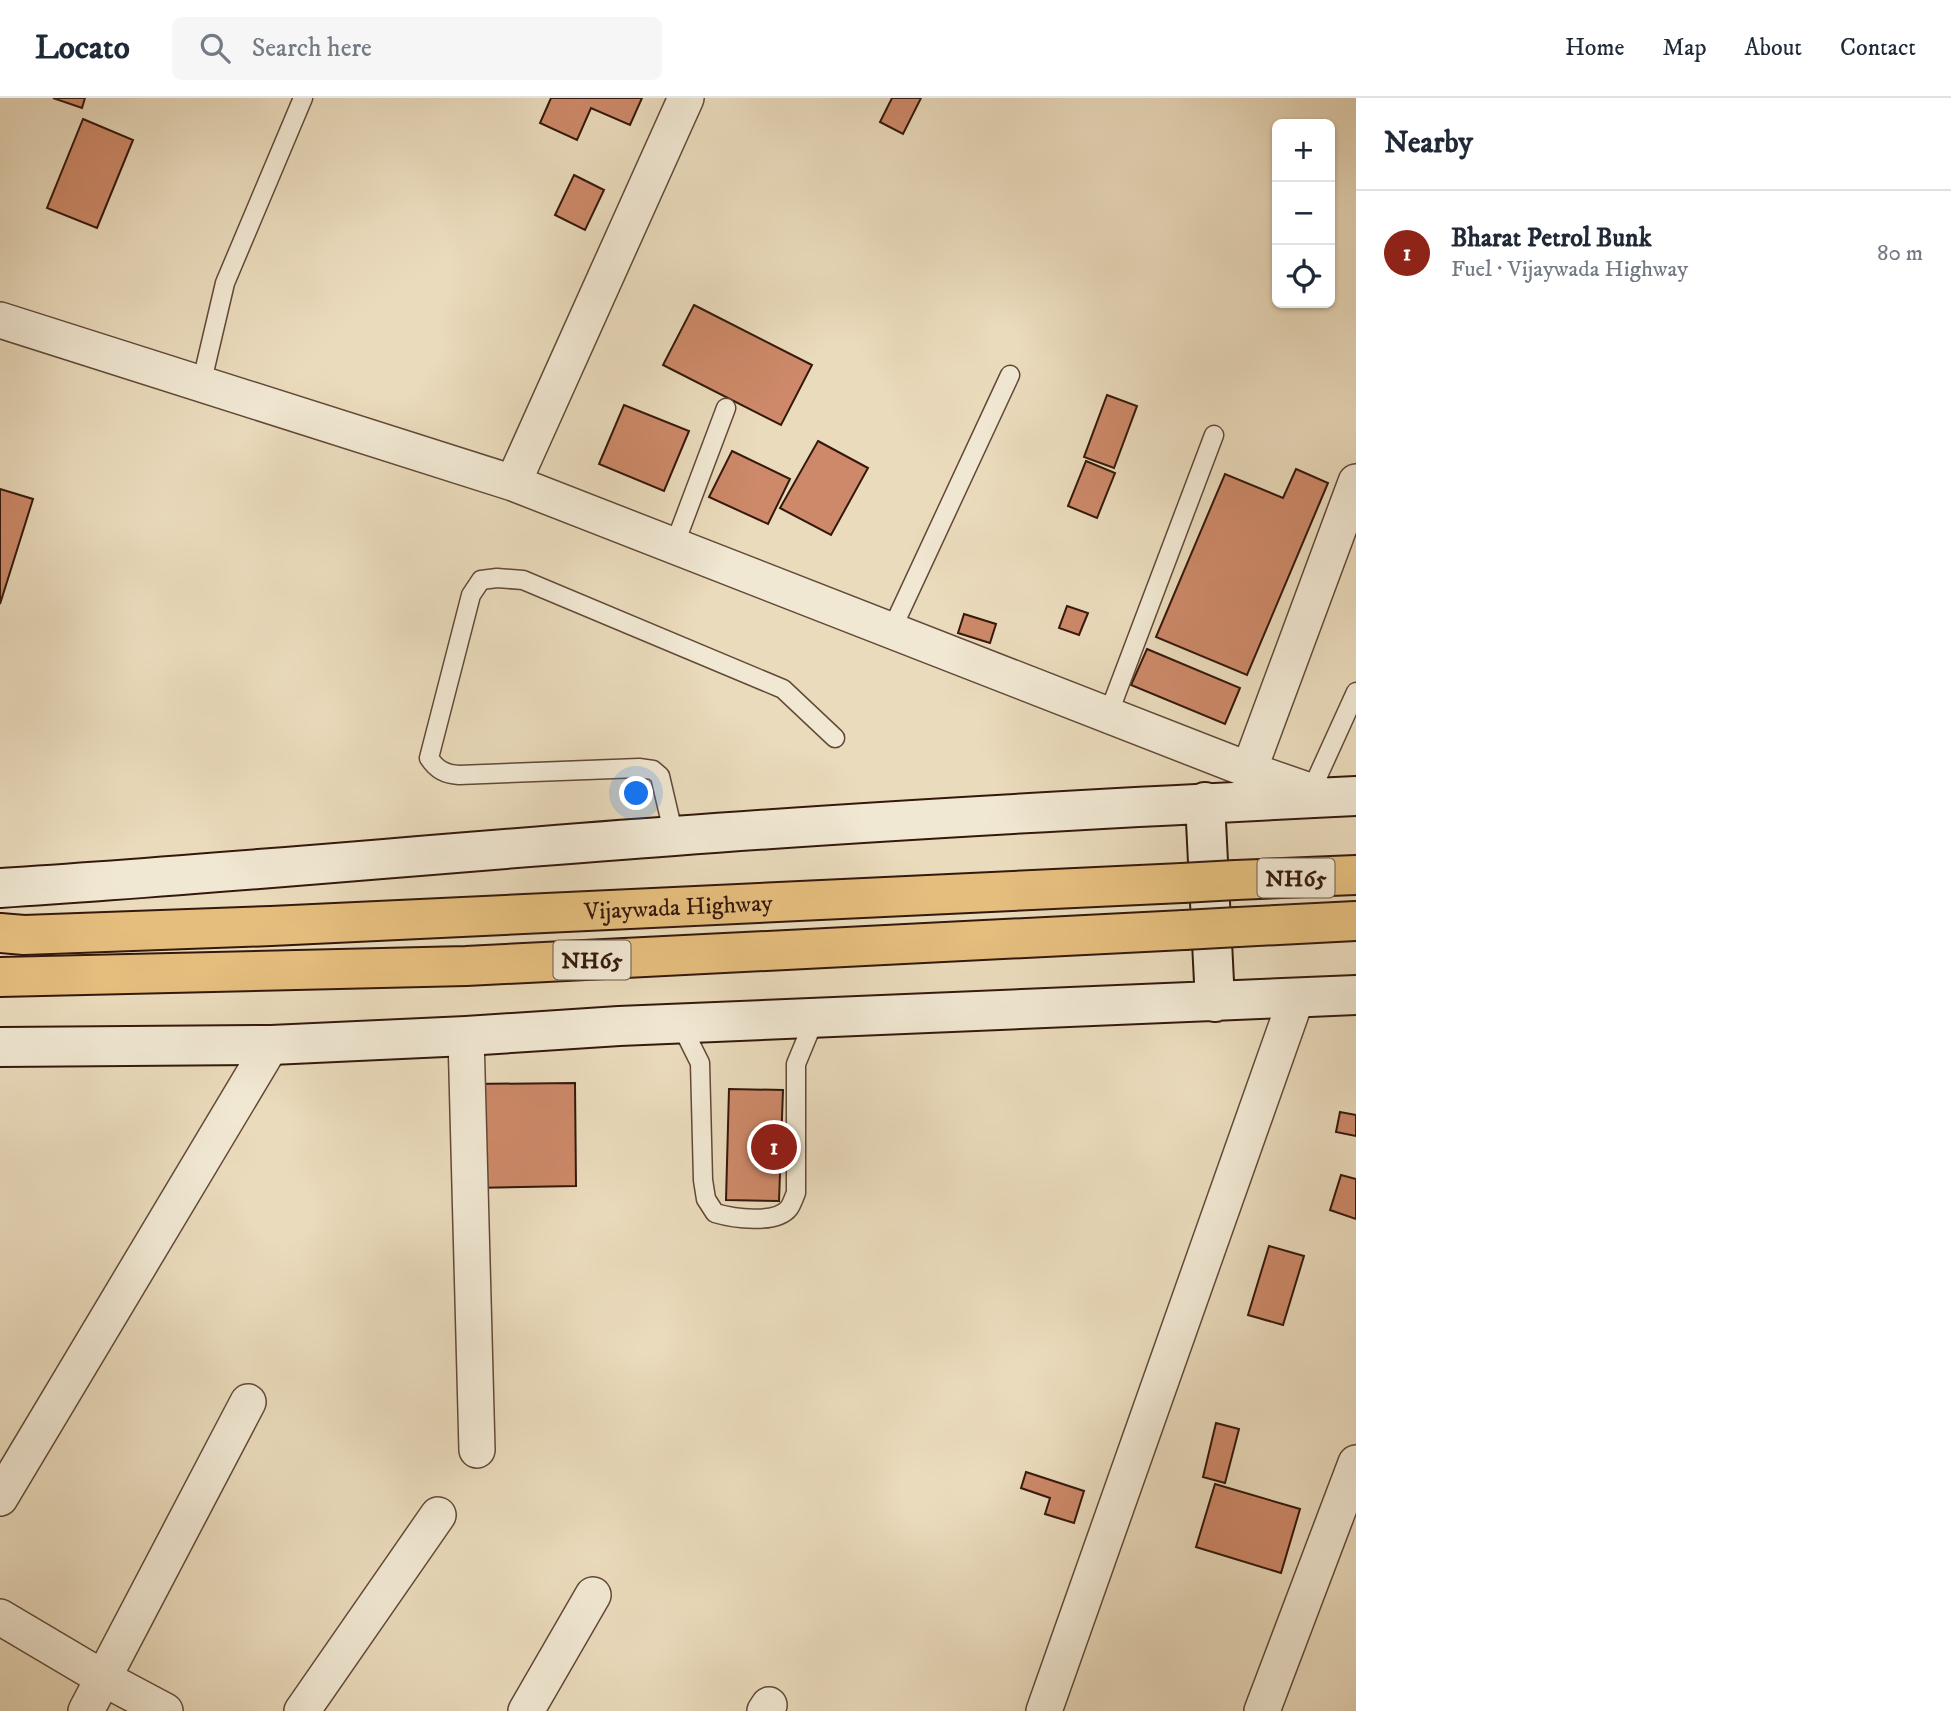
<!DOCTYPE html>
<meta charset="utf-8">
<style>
body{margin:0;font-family:"IM FELL DW Pica",serif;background:#f6f6f7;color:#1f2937}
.controls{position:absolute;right:21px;top:21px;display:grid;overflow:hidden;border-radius:10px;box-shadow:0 2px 5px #0004}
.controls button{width:63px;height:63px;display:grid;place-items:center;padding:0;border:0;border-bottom:2px solid #e0e1e3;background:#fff;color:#1f2937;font:35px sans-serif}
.you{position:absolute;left:637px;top:696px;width:24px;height:24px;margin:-18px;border:5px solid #fff;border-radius:50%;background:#1a73e8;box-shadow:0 0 0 10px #1a73e833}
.badge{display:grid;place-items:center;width:46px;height:46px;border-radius:50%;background:#8f2418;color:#fff;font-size:23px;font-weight:700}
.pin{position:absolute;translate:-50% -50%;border:4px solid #fff;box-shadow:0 2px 7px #0006}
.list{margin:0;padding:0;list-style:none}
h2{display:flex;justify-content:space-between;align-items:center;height:91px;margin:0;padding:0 28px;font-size:30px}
h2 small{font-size:23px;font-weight:400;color:#747a83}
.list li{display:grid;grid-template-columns:46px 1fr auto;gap:21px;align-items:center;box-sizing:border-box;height:126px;padding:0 28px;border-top:2px solid #e0e1e3}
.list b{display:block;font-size:26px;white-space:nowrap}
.list p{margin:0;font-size:23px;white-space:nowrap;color:#747a83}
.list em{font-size:23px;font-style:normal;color:#747a83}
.icon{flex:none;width:38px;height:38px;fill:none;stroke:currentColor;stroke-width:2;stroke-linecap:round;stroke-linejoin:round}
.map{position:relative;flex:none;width:1356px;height:1613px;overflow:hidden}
header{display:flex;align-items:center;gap:42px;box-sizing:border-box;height:98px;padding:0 35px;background:#fff;border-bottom:2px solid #e0e1e3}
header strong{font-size:33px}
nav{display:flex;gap:38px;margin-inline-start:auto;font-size:24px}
.search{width:490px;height:63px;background:#f6f6f7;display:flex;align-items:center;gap:18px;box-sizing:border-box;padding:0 24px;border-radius:10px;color:#747a83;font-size:26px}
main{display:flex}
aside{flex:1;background:#fff}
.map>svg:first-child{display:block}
</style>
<header>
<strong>Locato</strong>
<div class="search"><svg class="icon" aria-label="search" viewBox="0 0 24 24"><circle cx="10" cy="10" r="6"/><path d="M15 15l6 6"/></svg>Search here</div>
<nav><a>Home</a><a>Map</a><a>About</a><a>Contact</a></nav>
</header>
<main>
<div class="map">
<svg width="1356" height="1613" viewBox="0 0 1356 1613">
<rect width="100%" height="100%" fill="#eadbbc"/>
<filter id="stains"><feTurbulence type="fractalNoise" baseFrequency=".00286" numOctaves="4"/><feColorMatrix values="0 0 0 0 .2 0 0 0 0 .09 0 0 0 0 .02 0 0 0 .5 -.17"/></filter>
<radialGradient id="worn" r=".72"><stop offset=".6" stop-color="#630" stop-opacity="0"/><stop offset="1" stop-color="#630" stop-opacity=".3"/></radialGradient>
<path fill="#cd8969" stroke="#34180b" stroke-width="2" d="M53,0H85L82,10Z
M551,0H642L630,27L591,10L577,42L540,25Z
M892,0H921L903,36L880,24Z
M83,21L133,42L97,130L47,110Z
M574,77L604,92L585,132L555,117Z
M694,207L812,267L781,327L663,267Z
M1107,297L1137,308L1114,370L1084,359Z
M624,307L689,333L664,393L599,366Z
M818,343L868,370L831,437L780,410Z
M732,353L790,381L768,426L709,399Z
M1086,363L1115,375L1097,420L1068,408Z
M1296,371L1328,385L1247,577L1156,539L1225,376L1283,400Z
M0,391L33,401L0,506Z
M1067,508L1088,515L1079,537L1059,530Z
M964,516L996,526L990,545L958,535Z
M1147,551L1240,590L1225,626L1131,587Z
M575,985L576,1088L471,1090L470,986Z
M729,991L783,992L779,1103L726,1102Z
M1340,1014L1356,1017V1038L1336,1034Z
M1341,1077L1356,1081V1121L1330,1112Z
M1269,1148L1304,1158L1283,1227L1248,1217Z
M1216,1325L1239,1331L1225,1385L1203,1379Z
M1026,1374L1084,1393L1074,1425L1045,1416L1050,1400L1021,1390Z
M1215,1386L1300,1411L1281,1475L1196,1449Z"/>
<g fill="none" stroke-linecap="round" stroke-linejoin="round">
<g stroke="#624937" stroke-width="21">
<path id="lane" d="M201,287L225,185L303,0
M674,448L726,310
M891,533L1010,277
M1108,617L1214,337
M1311,693L1356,594
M674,738L660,678L653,672L639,670L459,677C445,676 437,672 429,660L471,497L481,482L497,480L523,482L783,591L835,640
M680,925L700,965L703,1082L706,1101L715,1115C732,1120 776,1127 789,1110C792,1106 794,1099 796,1095V966L815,920"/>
</g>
<g stroke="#624937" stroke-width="38">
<path id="street" d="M0,222L513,385L1249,672L1324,698
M513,385L686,0
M1249,672L1356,384
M466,938L477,1352
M0,1400L271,947
M0,1519L103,1580L165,1613
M86,1613L248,1304
M302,1613L438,1417
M526,1613L593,1497
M765,1613L769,1607
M1044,1613L1296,901
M1262,1613L1356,1365"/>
</g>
<g stroke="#34180b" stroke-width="42">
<path id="secondary" d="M1205,704L1215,904
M0,790C225,776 449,754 674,738C901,721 1129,709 1356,698
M0,949L271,947L466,938L619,928L1356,897"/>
</g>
<g stroke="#34180b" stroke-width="42">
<g id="highway">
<path d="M1236,782L1356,777"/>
<path d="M1238,829L1356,823"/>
<path id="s1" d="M0,835L24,837L271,828L1182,785"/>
<path d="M0,879L466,868L1184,832"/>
</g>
</g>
<use href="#lane" stroke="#f1e8d3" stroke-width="18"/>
<use href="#street" stroke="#f1e8d3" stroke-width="35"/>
<use href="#secondary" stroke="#f1e8d3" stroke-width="38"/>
<use href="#highway" stroke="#e5be7e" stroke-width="38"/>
<g stroke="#34180b" stroke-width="42" stroke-linecap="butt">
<path id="highway-bridge" d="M1182,785L1236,782
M1184,832L1238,829"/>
</g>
<use href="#highway-bridge" stroke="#e5be7e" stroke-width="38"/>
</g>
<g text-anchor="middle" stroke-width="5" stroke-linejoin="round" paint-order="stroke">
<g fill="#f1e8d3" stroke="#6d5647" stroke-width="2">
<rect x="1257.5" y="760.5" width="77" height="39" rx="5"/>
<rect x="553.5" y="842.5" width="77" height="39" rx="5"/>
</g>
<g font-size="23" font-weight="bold" fill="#34180b">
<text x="1296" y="788">NH65</text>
<text x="592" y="870">NH65</text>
</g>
<g font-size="24" fill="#34180b" stroke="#f1e8d3">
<text dy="8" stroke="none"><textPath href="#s1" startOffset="679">Vijaywada Highway</textPath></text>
</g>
</g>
<rect width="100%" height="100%" filter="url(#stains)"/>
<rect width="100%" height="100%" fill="url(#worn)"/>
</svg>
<div class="controls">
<button>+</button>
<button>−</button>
<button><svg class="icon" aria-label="locate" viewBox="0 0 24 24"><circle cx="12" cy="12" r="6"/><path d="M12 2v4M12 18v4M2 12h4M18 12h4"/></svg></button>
</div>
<div class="you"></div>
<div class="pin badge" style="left:774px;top:1049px">1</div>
</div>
<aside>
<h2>Nearby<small></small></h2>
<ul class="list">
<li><span class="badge">1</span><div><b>Bharat Petrol Bunk</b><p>Fuel · Vijaywada Highway</p></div><em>80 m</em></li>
</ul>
</aside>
</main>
